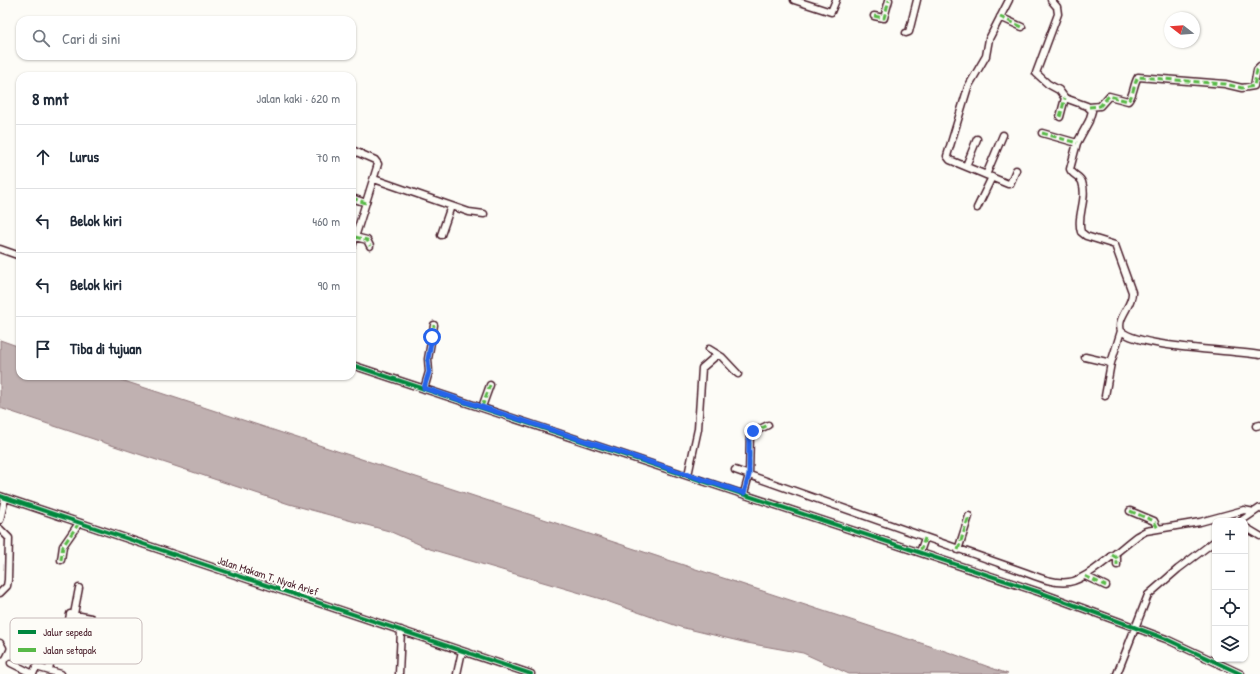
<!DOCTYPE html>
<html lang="id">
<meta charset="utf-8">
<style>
body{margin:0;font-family:"Patrick Hand",sans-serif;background:#f6f6f7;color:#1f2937}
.controls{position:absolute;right:12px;bottom:12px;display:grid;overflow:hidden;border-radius:8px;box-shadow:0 1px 3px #0004}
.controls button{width:36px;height:36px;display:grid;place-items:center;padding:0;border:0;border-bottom:1px solid #e0e1e3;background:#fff;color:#1f2937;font:20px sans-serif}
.compass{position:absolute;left:1164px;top:12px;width:36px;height:36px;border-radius:50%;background:#fff;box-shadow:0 1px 3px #0004;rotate:287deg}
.stop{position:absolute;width:12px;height:12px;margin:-9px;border:3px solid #2563eb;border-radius:50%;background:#fff}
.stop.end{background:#2563eb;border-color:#fff;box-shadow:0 1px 4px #0008}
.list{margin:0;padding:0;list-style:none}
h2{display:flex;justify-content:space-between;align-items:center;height:52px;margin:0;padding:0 16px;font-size:17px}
h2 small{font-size:13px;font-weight:400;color:#747a83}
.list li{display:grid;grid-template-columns:26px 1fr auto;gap:12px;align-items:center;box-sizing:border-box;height:64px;padding:0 16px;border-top:1px solid #e0e1e3}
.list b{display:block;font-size:15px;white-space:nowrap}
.list em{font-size:13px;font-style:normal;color:#747a83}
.icon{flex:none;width:22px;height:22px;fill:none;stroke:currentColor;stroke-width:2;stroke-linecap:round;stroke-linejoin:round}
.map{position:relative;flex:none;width:1260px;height:674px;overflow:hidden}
.search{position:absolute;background:#fff;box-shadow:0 1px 3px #0004;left:16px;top:16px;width:340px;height:44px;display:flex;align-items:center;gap:10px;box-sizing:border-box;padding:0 14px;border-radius:12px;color:#747a83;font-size:15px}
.panel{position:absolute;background:#fff;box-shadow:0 1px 3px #0004;left:16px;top:72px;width:340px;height:308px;border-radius:12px}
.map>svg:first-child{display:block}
</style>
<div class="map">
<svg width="1260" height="674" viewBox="0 0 1260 674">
<rect width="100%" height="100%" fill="#fdfcf7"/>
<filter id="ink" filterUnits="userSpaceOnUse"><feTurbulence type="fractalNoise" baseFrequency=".025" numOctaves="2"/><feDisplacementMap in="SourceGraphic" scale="8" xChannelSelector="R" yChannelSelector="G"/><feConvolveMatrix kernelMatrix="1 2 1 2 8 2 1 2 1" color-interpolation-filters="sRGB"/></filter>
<g filter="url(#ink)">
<path fill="#c0b1b1" stroke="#91777b" d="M0,340L20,347V376H109L948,652L1008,674H849L803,653L747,643L680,627L601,599L430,549L389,531L289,504L0,408Z"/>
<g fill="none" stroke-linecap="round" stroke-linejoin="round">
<g stroke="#4a1f2b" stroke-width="9">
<path id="minor" d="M794,0L831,12L836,0
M1009,0L989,39L986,56L968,87L947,156L950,160L1008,184H1010L1016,170
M1051,0L1057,7L1058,14L1036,73L1048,84L1059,90L1065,98L1087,106L1092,111L1089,121L1077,143L1070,169C1072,175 1080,176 1082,182C1088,199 1076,216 1081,232L1086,236L1115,245L1132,292C1133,306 1116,317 1121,331C1140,348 1232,350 1260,355
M874,16L884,18L889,0
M1000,17L1022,27
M906,33L909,32L917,0
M1089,107L1100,106L1109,96L1128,101C1134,95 1133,85 1138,77L1225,84L1242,88L1254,86L1257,70L1260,67
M1060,117L1065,98
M1042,133L1077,143
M352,150L375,160L378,164L352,247
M966,166L977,139
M986,175L1003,135
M374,179L469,212L484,214
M352,198L366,203
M977,208L992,177
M441,235L451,206
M355,237L367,240L370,246
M0,249L20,256
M709,349L722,357L738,374
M1085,357L1111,363
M352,365L1039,592L1166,639L1241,674
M424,389L429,372L428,359L434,325
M1105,396L1111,363L1121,331
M482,407L490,385
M1256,426L1260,425
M735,470L1027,573C1040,578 1055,584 1069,582C1087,580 1122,547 1137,536L1146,531L1200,522L1244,510L1254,512
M688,475L698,429L702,368L717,355
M744,493L749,475L750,434L768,425
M0,496L531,674
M1130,511L1154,521L1158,529
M0,520L5,498
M1241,521L1260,508
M1245,527L1260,536
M0,529L9,538L8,580L7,586L0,593
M958,550L969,516
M920,552L925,538
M1112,555L1117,558V565
M61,560L63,546L79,523
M1085,576L1106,586
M74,614L79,588
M0,643L3,648L0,654
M11,663L33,674
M49,670L55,634L63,636L67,631L70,614L91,618
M33,674L36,667L61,674
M399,674L401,630
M457,674L462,651
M1117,674L1148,595L1178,569L1215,541"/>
</g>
<use href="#minor" stroke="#fdfcf7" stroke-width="6"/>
<path stroke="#58b947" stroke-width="3" stroke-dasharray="6 3" stroke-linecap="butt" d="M874,16L884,18L889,0
M1000,17L1022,27
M1089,107L1100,106L1109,96L1128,101C1134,95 1133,85 1138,77L1225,84L1242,88L1254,86L1257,70L1260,67
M1060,117L1065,98
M1042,133L1077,143
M352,198L366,203
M355,237L367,240L370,246
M424,389L429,372L428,359L434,325
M482,407L490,385
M744,493L749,475L750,434L768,425
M1130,511L1154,521L1158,529
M958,550L969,516
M920,552L925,538
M1112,555L1117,558V565
M61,560L63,546L79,523
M1085,576L1106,586"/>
<g stroke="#fdfcf7" stroke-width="6">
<path id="cycleway" d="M352,365L1039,592L1166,639L1241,674
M0,496L531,674"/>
</g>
<use href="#cycleway" stroke="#00873e" stroke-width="4"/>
</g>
</g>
<g fill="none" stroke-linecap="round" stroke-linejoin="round" filter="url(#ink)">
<path stroke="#2563eb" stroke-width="5" d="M432,337L428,359L429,372L424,388L744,493L749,475V437L753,431"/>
</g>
<g text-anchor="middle" stroke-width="4" stroke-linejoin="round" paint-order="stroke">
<g font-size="11" fill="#4a1f2b" stroke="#fdfcf7">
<text transform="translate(268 576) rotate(18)" y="4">Jalan Makam T. Nyak Arief</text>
</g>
</g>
<rect x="10" y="618" width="132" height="46" rx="6" fill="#fdfcf7" stroke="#c7baba" stroke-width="1"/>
<rect x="18" y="630" width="18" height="4" fill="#00873e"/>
<rect x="18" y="648" width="18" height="4" fill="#58b947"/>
<g font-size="11" fill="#4a1f2b">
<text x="43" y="636">Jalur sepeda</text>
<text x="43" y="654">Jalan setapak</text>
</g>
</svg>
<div class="controls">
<button>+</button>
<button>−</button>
<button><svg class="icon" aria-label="locate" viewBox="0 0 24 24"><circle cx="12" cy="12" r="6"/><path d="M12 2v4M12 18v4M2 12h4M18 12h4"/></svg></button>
<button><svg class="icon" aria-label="layers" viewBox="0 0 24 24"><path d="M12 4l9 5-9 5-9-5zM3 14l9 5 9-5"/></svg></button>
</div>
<svg class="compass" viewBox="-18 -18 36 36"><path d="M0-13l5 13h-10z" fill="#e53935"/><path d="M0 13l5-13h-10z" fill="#747a83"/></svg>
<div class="stop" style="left:432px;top:337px"></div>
<div class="stop end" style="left:753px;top:431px"></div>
<div class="search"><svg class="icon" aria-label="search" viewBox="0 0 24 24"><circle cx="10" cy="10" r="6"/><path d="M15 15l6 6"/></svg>Cari di sini</div>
<section class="panel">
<h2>8 mnt<small>Jalan kaki · 620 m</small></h2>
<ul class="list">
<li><svg class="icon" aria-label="ahead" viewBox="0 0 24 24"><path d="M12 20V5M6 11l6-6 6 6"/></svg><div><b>Lurus</b></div><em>70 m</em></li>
<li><svg class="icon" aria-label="left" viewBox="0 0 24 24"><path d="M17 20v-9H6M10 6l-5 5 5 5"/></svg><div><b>Belok kiri</b></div><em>460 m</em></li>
<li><svg class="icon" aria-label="left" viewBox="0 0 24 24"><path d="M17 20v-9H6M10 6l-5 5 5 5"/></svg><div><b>Belok kiri</b></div><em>90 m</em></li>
<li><svg class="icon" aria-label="arrive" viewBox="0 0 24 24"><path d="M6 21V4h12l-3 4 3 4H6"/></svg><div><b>Tiba di tujuan</b></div></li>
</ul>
</section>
</div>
